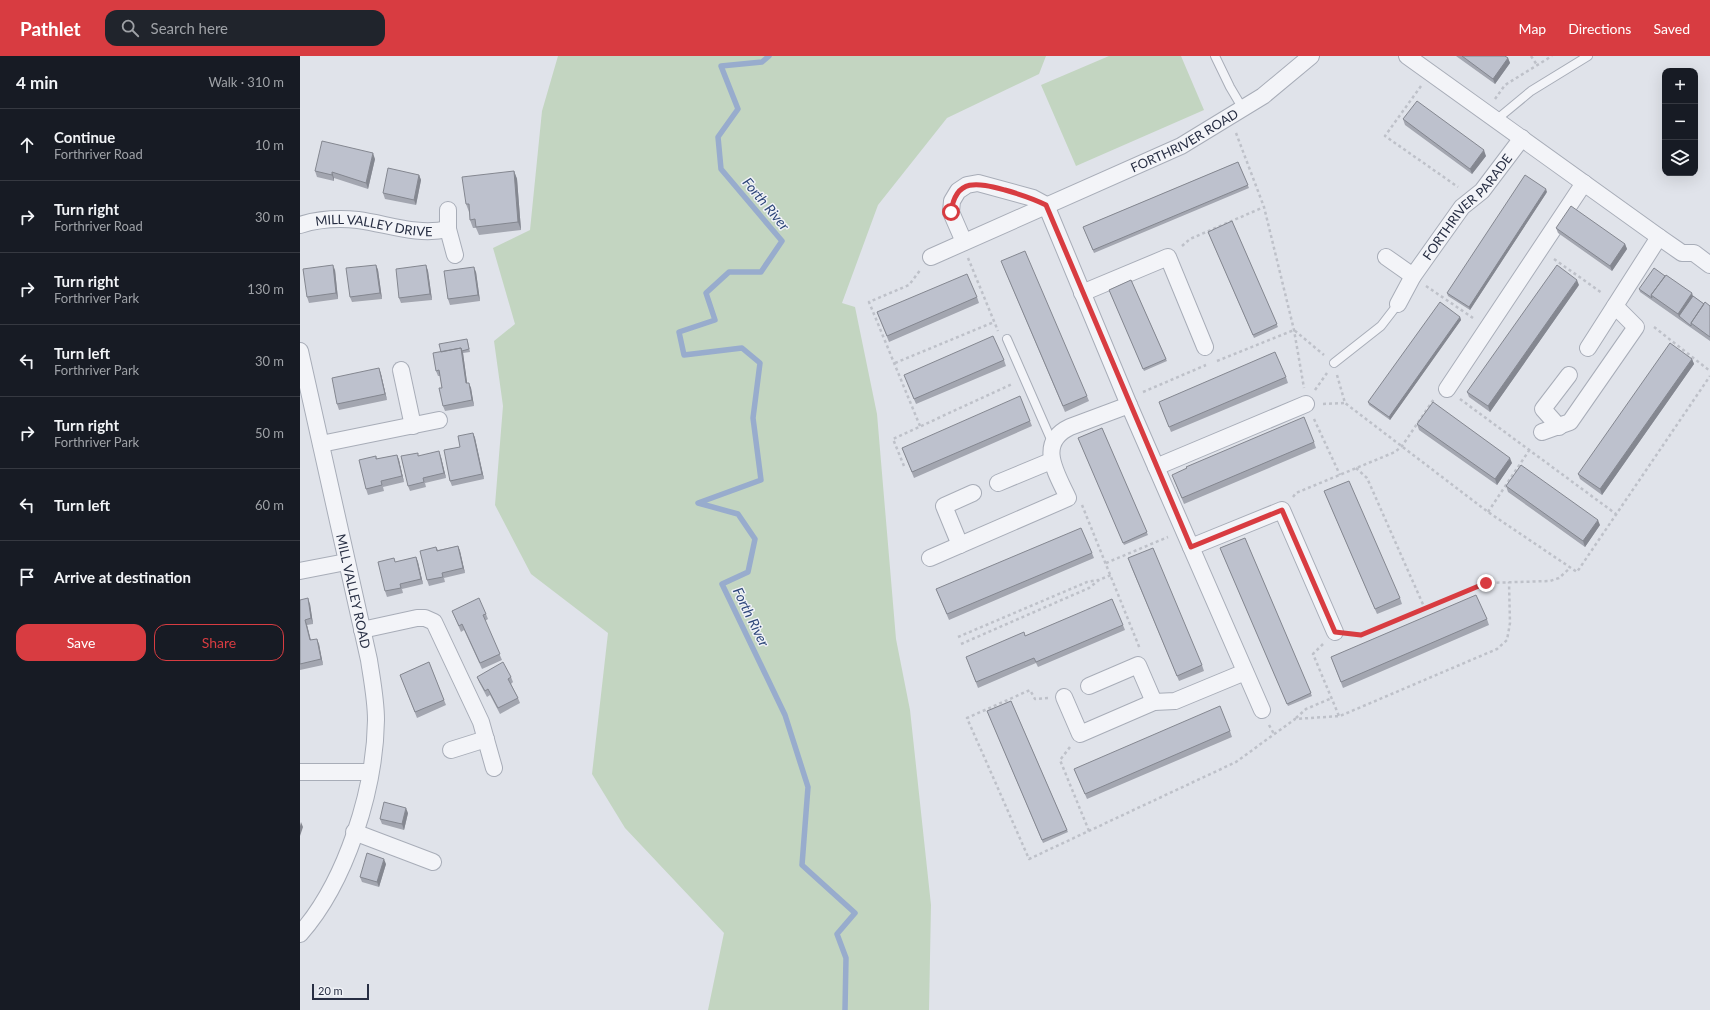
<!DOCTYPE html>
<meta charset="utf-8">
<style>
body{margin:0;font-family:Lato,sans-serif;background:#20242c;color:#f1f3f6}
.controls{position:absolute;right:12px;top:12px;display:grid;overflow:hidden;border-radius:8px;box-shadow:0 4px 16px #0002}
.controls button{width:36px;height:36px;display:grid;place-items:center;padding:0;border:0;border-bottom:1px solid #363941;background:#171b24;color:#f1f3f6;font:20px sans-serif}
.scale{position:absolute;left:12px;bottom:10px;width:57px;box-sizing:border-box;padding-left:4px;border:2px solid #272e43;border-top:0;font-size:11px;line-height:14px;white-space:nowrap;color:#272e43;-webkit-text-stroke:3px #f0f2f7;paint-order:stroke}
.stop{position:absolute;width:12px;height:12px;margin:-9px;border:3px solid #d83c41;border-radius:50%;background:#fff}
.stop.end{background:#d83c41;border-color:#fff;box-shadow:0 1px 4px #0008}
.list{margin:0;padding:0;list-style:none}
h2{display:flex;justify-content:space-between;align-items:center;height:52px;margin:0;padding:0 16px;font-size:17px}
h2 small{font-size:13px;font-weight:400;color:#9ea1a6}
.list li{display:grid;grid-template-columns:26px 1fr auto;gap:12px;align-items:center;box-sizing:border-box;height:72px;padding:0 16px;border-top:1px solid #363941}
.list b{display:block;font-size:15px;white-space:nowrap}
.list p{margin:0;font-size:13px;white-space:nowrap;color:#9ea1a6}
.list em{font-size:13px;font-style:normal;color:#9ea1a6}
.actions{display:flex;gap:8px;padding:12px 16px}
.actions a{flex:1;padding:9px 0;border:1px solid #d83c41;border-radius:12px;text-align:center;font-size:14px;color:#d83c41}
.actions .main{background:#d83c41;color:#fff}
.icon{flex:none;width:22px;height:22px;fill:none;stroke:currentColor;stroke-width:2;stroke-linecap:round;stroke-linejoin:round}
.map{position:relative;flex:none;width:1410px;height:954px;overflow:hidden}
header{display:flex;align-items:center;gap:24px;box-sizing:border-box;height:56px;padding:0 20px;background:#d83c41;color:#fff}
header strong{font-size:19px}
nav{display:flex;gap:22px;margin-inline-start:auto;font-size:14px}
.search{width:280px;height:36px;background:#20242c;display:flex;align-items:center;gap:10px;box-sizing:border-box;padding:0 14px;border-radius:12px;color:#9ea1a6;font-size:15px}
main{display:flex}
aside{flex:1;background:#171b24}
.map>svg:first-child{display:block}
</style>
<header>
<strong>Pathlet</strong>
<div class="search"><svg class="icon" aria-label="search" viewBox="0 0 24 24"><circle cx="10" cy="10" r="6"/><path d="M15 15l6 6"/></svg>Search here</div>
<nav><a>Map</a><a>Directions</a><a>Saved</a></nav>
</header>
<main>
<aside>
<h2>4 min<small>Walk · 310 m</small></h2>
<ul class="list">
<li><svg class="icon" aria-label="ahead" viewBox="0 0 24 24"><path d="M12 20V5M6 11l6-6 6 6"/></svg><div><b>Continue</b><p>Forthriver Road</p></div><em>10 m</em></li>
<li><svg class="icon" aria-label="right" viewBox="0 0 24 24"><path d="M7 20v-9h11M14 6l5 5-5 5"/></svg><div><b>Turn right</b><p>Forthriver Road</p></div><em>30 m</em></li>
<li><svg class="icon" aria-label="right" viewBox="0 0 24 24"><path d="M7 20v-9h11M14 6l5 5-5 5"/></svg><div><b>Turn right</b><p>Forthriver Park</p></div><em>130 m</em></li>
<li><svg class="icon" aria-label="left" viewBox="0 0 24 24"><path d="M17 20v-9H6M10 6l-5 5 5 5"/></svg><div><b>Turn left</b><p>Forthriver Park</p></div><em>30 m</em></li>
<li><svg class="icon" aria-label="right" viewBox="0 0 24 24"><path d="M7 20v-9h11M14 6l5 5-5 5"/></svg><div><b>Turn right</b><p>Forthriver Park</p></div><em>50 m</em></li>
<li><svg class="icon" aria-label="left" viewBox="0 0 24 24"><path d="M17 20v-9H6M10 6l-5 5 5 5"/></svg><div><b>Turn left</b></div><em>60 m</em></li>
<li><svg class="icon" aria-label="arrive" viewBox="0 0 24 24"><path d="M6 21V4h12l-3 4 3 4H6"/></svg><div><b>Arrive at destination</b></div></li>
</ul>
<div class="actions"><a class="main">Save</a><a>Share</a></div>
</aside>
<div class="map">
<svg width="1410" height="954" viewBox="0 0 1410 954">
<rect width="100%" height="100%" fill="#e0e3ea"/>
<path fill="#c3d5c1" d="M258,0H746L739,18L647,62L578,149L542,247L555,251L577,358L596,583L610,654L631,849L629,954H408L424,877L325,772L292,718L308,577L231,518L195,449L203,350L194,285L215,268L193,192L230,174L242,55Z
M809,0H881L904,54L776,110L741,29Z"/>
<g fill="none" stroke-linecap="round" stroke-linejoin="round">
<path stroke="#98accd" stroke-width="5.5" d="M469,0L462,6L421,10L438,53L418,81L421,113L482,185L461,216H429L406,237L415,264L379,276L384,299L442,292L460,307L453,362L461,424L398,447L438,458L455,483L448,516L422,528L485,659L508,731L502,809L555,857L537,878L546,902L545,954"/>
<g stroke="#a8adb8" stroke-width="10">
<path id="lane" d="M915,0L930,31L943,53
M1196,64L1231,35L1288,0
M707,283L753,388
M1034,307L1081,270L1098,248"/>
</g>
<g stroke="#a8adb8" stroke-width="18">
<g id="street">
<path d="M1107,0L1359,181L1382,197H1394L1410,209"/>
<path d="M148,154V173L155,199"/>
<path id="s1" d="M0,169C19,163 38,162 58,164C88,168 117,180 148,173"/>
<path d="M664,186L651,156L652,145L658,135L667,129L678,127L733,142L746,149L829,349L962,654"/>
<path id="s2" d="M631,201L881,90L963,40L1011,0"/>
<path d="M1086,201L1113,220"/>
<path d="M782,237L868,201L905,291"/>
<path id="s3" d="M1098,248L1113,220L1162,151L1182,135L1222,82"/>
<path d="M1288,292L1359,181"/>
<path id="s4" d="M0,295L69,604C72,624 76,644 76,664C75,734 46,826 0,878"/>
<path d="M101,314L113,370"/>
<path d="M1147,333L1284,127"/>
<path d="M1259,371L1243,353L1269,319"/>
<path d="M1242,376L1270,366L1336,271L1315,250"/>
<path d="M21,388L139,364"/>
<path d="M856,411L1006,348"/>
<path d="M698,427L751,405"/>
<path d="M660,489L644,450L673,437"/>
<path d="M891,491L982,454L1035,576"/>
<path d="M630,502L768,442C757,418 736,387 770,371L829,349"/>
<path d="M0,515L46,506"/>
<path d="M62,574L117,562H125L134,566L181,666L194,712"/>
<path d="M789,630L838,609L854,646"/>
<path d="M764,641L780,678L854,646L875,645L945,616"/>
<path d="M151,694L186,683"/>
<path d="M0,716H70"/>
<path d="M54,776L133,806"/>
</g>
</g>
<path stroke="#bec1c9" stroke-width="2.5" stroke-dasharray="3 3" stroke-linecap="butt" d="M1231,0L1237,9
M1121,30L1085,80L1158,131
M1195,43L1205,29L1252,0
M936,77L964,151L994,274L1004,332
M882,190L890,183L964,151
M668,202L698,275
M1254,203L1302,237
M1126,230L1173,262
M1354,271L1410,315
M917,305L994,274L1024,299
M595,307L694,266
M1037,319L1045,347L1188,456L1277,516L1410,320
M1015,334L1027,317
M843,336L906,309
M1160,343L1316,458
M1023,348L1045,347
M1014,363L1040,419
M620,370L569,246L609,229L621,213
M604,410L593,383L712,328
M1056,412L1067,422L1125,553
M993,441L996,437L1095,396L1102,390L1134,343
M782,449L840,593
M1188,456L1230,393
M806,507L868,481
M1051,578L1061,579L1186,527L1250,525L1259,522L1270,512
M658,581L787,526L798,524
M661,588L789,532L799,524L811,519
M1023,588L1013,598L1039,660
M748,642L735,643L730,634L667,662L729,803L936,706L995,663L1040,660L1197,593L1207,584L1210,567L1209,526
M996,662L1006,653L1032,642
M969,669L974,678
M770,691L760,704L789,775"/>
<use href="#lane" stroke="#f3f4f8" stroke-width="8"/>
<use href="#street" stroke="#f3f4f8" stroke-width="16"/>
</g>
<path fill="#a3a6b0" d="M1156,0H1205L1208,2L1210,7L1195,28Z
M1103,63L1186,100L1172,118L1105,69Z
M75,103L68,133L34,122V125L17,121L15,115Z
M938,106L949,132L794,197L783,171Z
M214,115L217,123L221,174L179,179L176,172H173L170,164V156H169L166,148Z
M119,119L121,124L116,149L85,143L83,137Z
M1247,136L1170,254L1148,240L1147,237Z
M932,165L978,271L954,282L908,176Z
M1256,172L1325,188L1327,193L1312,215L1258,177Z
M76,209L78,214L82,243L52,246L50,241Z
M126,209L128,215L132,244L101,247L99,242Z
M703,210L787,340L789,345L765,356Z
M35,214L38,243L9,247L7,241Z
M176,216L180,245L150,249L148,243Z
M831,224L867,305L844,315L809,234Z
M1279,229L1190,356L1169,341L1167,336Z
M1339,233L1393,240L1404,248L1410,250V285L1340,236Z
M677,241L679,247L589,286L577,256Z
M1160,261L1161,264L1090,364L1069,349L1068,346Z
M168,286L170,296L163,297L167,327L171,332L174,350L145,355L143,350L142,332L140,320H138L136,315L141,296Z
M1392,303L1394,308L1302,439L1280,423L1278,418Z
M704,304L706,310L616,348L606,324Z
M79,312L81,318L87,344L39,354L37,348Z
M986,321L988,327L871,376L861,351Z
M730,365L732,370L614,422L602,392Z
M1117,368L1212,407L1197,429L1119,374Z
M802,372L848,479L824,489L778,382Z
M173,377L175,382L184,423L152,430L150,425Z
M1014,386L1016,392L884,448L874,424Z
M97,399L99,404L104,426L83,431L84,435L68,439L66,433L76,400L77,403Z
M119,400L141,401L146,422L125,427L126,431L110,435L108,430Z
M1206,430L1300,469L1285,491L1208,436Z
M1024,435L1100,542L1102,548L1077,558Z
M945,482L1012,640L988,650L920,492Z
M158,490L160,495L165,517L144,522L145,526L129,530L127,524L136,491L138,494Z
M792,497L794,502L649,564L636,533Z
M116,501L118,506L123,528L102,533L103,537L87,541L85,535L96,506Z
M830,508L902,609L904,615L879,625Z
M0,544L10,548L13,568L7,569L11,584L19,588L23,609L0,614Z
M152,555L186,558L188,563L185,565L202,604L182,613L164,574L161,576Z
M1187,563L1189,569L1043,632L1031,601Z
M823,569L825,574L738,611L736,607L678,632L666,601L725,580Z
M129,606L146,649L117,662L100,619Z
M177,621H211L213,626L211,628L218,642L220,647L200,658L190,639L187,641L179,626Z
M711,645L768,776L743,787L687,655Z
M930,675L932,681L787,743L774,713Z
M108,757L104,774L82,768L80,763Z
M86,808L79,831L62,826L60,821Z"/>
<path fill="#848790" d="M1208,2L1210,7L1195,28L1193,23Z
M1184,94L1186,100L1172,118L1170,113Z
M73,97L75,103L68,133L66,127Z
M214,115L217,123L221,174L218,166Z
M32,116L34,122V125L32,119Z
M119,119L121,124L116,149L114,144Z
M1246,133L1247,136L1170,254L1169,251Z
M1325,188L1327,193L1312,215L1310,210Z
M33,209L35,214L38,243L36,237Z
M76,209L78,214L82,243L80,237Z
M126,209L128,215L132,244L130,238Z
M174,211L176,216L180,245L178,239Z
M1277,224L1279,229L1190,356L1188,350Z
M1392,237L1394,243L1379,260L1380,263L1378,258Z
M1160,261L1161,264L1090,364L1089,361Z
M161,292L163,297L168,333L166,327Z
M1392,303L1394,308L1302,439L1300,433Z
M79,312L81,318L87,344L85,338Z
M169,327L171,332L174,350L172,344Z
M173,377L175,382L184,423L182,418Z
M139,395L141,401L146,422L144,417Z
M97,399L99,404L104,426L102,420Z
M1210,402L1212,407L1197,429L1195,423Z
M1298,464L1300,469L1285,491L1283,485Z
M158,490L160,495L165,517L163,512Z
M116,501L118,506L123,528L121,523Z
M8,542L10,548L13,568L11,562Z
M5,564L7,569L12,590L10,584Z
M17,583L19,588L23,609L21,603Z
M106,752L108,757L104,774L102,768Z
M1,766L3,771L0,780V770Z
M84,803L86,808L79,831L77,826Z"/>
<path fill="#bdc1cd" stroke="#848790" d="M1162,0H1205L1208,2L1193,23Z
M1117,45L1184,94L1170,113L1103,63Z
M22,85L73,97L66,127L32,116V119L15,115Z
M938,106L948,129L793,194L783,171Z
M88,112L119,119L114,144L83,137Z
M214,115L218,166L176,171L175,163L170,164L169,148H166L162,121Z
M1225,119L1246,133L1169,251L1147,237Z
M1271,150L1325,188L1310,210L1256,172Z
M932,165L977,268L953,279L908,176Z
M725,195L787,340L763,350L701,205Z
M33,209L36,237L7,241L3,213Z
M76,209L80,237L50,241L46,212Z
M126,209L130,238L99,242L96,213Z
M1257,209L1277,224L1188,350L1167,336Z
M174,211L178,239L148,243L144,215Z
M1354,212L1365,220L1351,239L1352,242L1339,233Z
M667,218L677,241L587,280L577,256Z
M1366,219L1392,237L1378,258L1351,239Z
M831,224L866,303L843,313L809,234Z
M1393,240L1404,248L1391,267V270L1379,260Z
M1140,246L1160,261L1089,361L1068,346Z
M1405,246L1410,250V281L1391,267Z
M693,280L704,304L614,343L604,319Z
M167,283L169,293L162,295L161,292L141,296L139,288Z
M1370,287L1392,303L1300,433L1278,418Z
M161,292L166,327H169L172,344L143,350L139,332H142L139,314L136,315L133,297Z
M975,296L986,321L869,371L859,346Z
M79,312L85,338L37,348L32,322Z
M720,340L730,365L612,416L602,392Z
M1133,346L1210,402L1195,423L1117,368Z
M1004,361L1014,386L882,442L872,419L887,412L886,411Z
M802,372L847,476L823,487L778,382Z
M173,377L182,418L150,425L144,394L160,391L158,380Z
M139,395L144,417L123,422L124,426L108,430L101,400L118,397V400Z
M97,399L102,420L81,425L82,429L66,433L59,404L76,400V403Z
M1221,409L1298,464L1283,485L1206,430Z
M1049,425L1100,542L1075,553L1024,435Z
M781,472L792,497L647,558L636,533Z
M945,482L1011,637L987,648L920,492Z
M158,490L163,512L142,517L143,521L127,524L120,495L136,491L137,495Z
M853,492L902,609L877,620L828,502Z
M116,501L121,523L100,528L101,532L85,535L78,506L94,502L95,506Z
M1176,539L1187,563L1041,626L1031,601Z
M8,542L11,562L5,564L10,584L17,583L21,603L0,608V544Z
M179,542L186,558L183,559L200,598L180,607L162,568L159,570L152,555Z
M812,543L823,569L736,606L734,602L676,626L666,601L724,576L725,580Z
M129,606L144,644L115,656L100,619Z
M203,606L211,621L208,623L218,642L198,652L188,633L185,635L177,621Z
M711,645L767,774L742,784L687,655Z
M920,650L930,675L785,738L774,713Z
M84,746L106,752L102,768L80,763Z
M67,797L84,803L77,826L60,821Z"/>
<g fill="none" stroke-linecap="round" stroke-linejoin="round">
<path stroke="#d83c41" stroke-width="5" d="M651,156C656,121 678,127 705,134C719,138 732,142 746,149L891,491L982,454L1035,576L1061,579L1186,527"/>
</g>
<g text-anchor="middle" stroke-width="3" stroke-linejoin="round" paint-order="stroke">
<g font-size="13" fill="#272e43" stroke="#f0f2f7">
<text dy="5" stroke="none"><textPath href="#s2" startOffset="279">FORTHRIVER ROAD</textPath></text>
<text dy="5" stroke="none"><textPath href="#s3" startOffset="120">FORTHRIVER PARADE</textPath></text>
<text dy="5" stroke="none"><textPath href="#s1" startOffset="75">MILL VALLEY DRIVE</textPath></text>
<text dy="5" stroke="none"><textPath href="#s4" startOffset="246">MILL VALLEY ROAD</textPath></text>
</g>
<g font-size="14" font-style="italic" fill="#2e477a" stroke="#f0f2f7">
<text transform="translate(466 148) rotate(50)" y="5">Forth River</text>
<text transform="translate(451 561) rotate(64)" y="5">Forth River</text>
</g>
</g>
</svg>
<div class="controls">
<button>+</button>
<button>−</button>
<button><svg class="icon" aria-label="layers" viewBox="0 0 24 24"><path d="M12 4l9 5-9 5-9-5zM3 14l9 5 9-5"/></svg></button>
</div>
<div class="scale">20 m</div>
<div class="stop" style="left:651px;top:156px"></div>
<div class="stop end" style="left:1186px;top:527px"></div>
</div>
</main>
